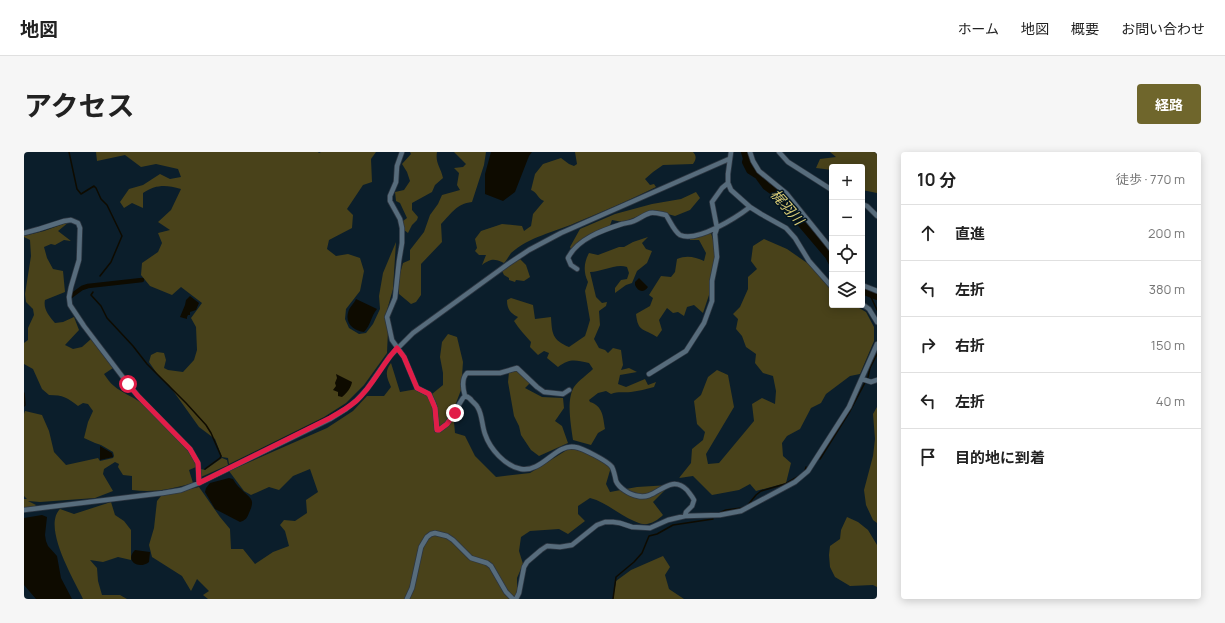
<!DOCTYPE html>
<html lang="ja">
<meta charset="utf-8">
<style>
body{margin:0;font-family:Manrope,"Noto Sans JP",sans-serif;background:#f6f6f6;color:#222}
.controls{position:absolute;right:12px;top:12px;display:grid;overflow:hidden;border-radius:4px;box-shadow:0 2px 10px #0003}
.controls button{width:36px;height:36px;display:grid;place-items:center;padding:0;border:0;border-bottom:1px solid #e0e0e0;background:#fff;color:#222;font:20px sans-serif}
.stop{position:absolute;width:12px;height:12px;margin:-9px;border:3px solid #e11d48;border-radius:50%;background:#fff}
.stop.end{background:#e11d48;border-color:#fff;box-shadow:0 1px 4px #0008}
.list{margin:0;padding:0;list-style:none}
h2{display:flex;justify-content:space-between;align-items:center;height:52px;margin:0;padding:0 16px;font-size:17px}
h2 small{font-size:13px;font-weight:400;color:#767676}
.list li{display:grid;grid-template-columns:26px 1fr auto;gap:12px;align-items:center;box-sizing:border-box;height:56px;padding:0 16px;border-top:1px solid #e0e0e0}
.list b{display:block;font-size:15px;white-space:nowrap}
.list em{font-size:13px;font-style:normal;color:#767676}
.icon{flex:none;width:22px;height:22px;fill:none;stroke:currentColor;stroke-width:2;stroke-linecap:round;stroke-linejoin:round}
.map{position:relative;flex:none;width:853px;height:447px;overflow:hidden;border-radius:4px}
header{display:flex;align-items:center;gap:24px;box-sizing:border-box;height:56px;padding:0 20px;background:#fff;border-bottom:1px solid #e0e0e0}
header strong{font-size:19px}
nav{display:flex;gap:22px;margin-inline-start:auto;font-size:14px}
.intro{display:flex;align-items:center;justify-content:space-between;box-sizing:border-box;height:96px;padding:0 24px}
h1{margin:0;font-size:28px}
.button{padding:10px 18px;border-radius:4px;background:#6f662c;color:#fff;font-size:14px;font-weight:700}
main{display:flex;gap:24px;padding:0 24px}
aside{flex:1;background:#fff;border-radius:4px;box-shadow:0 2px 10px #0003}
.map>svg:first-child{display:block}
</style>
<header>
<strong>地図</strong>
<nav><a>ホーム</a><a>地図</a><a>概要</a><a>お問い合わせ</a></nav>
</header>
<div class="intro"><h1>アクセス</h1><a class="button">経路</a></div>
<main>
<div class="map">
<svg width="853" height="447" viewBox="0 0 853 447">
<rect width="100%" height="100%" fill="#0b1e2b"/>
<path fill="#49421a" d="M72,0H294L295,1L297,0H352L347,7L348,30L339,33L323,57L329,63L328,76L305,88L303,97L312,104L324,102L336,106L340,119L336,139L322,157L321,167L325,176L335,182L342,181L349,172L356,157L355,144L359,121L372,90L369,137L361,165L364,178L363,201L340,233L322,251L300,265L205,312L204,306L198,305L191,287L175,275L145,233L134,223L125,210L127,203L133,200L140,201L142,208L140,216L144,218L159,220L170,208L173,198L172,175L167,166L178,151L157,135L148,143L126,134L117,123L118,111L134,100L138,91L134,81L146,78L134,70L147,58L157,37C142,33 133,32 119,41V56L108,51L100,56L96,50L105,37L119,33L136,22L146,27L157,25L154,17L132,12L117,15L101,3L73,9Z
M386,0H413C411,11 417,16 419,26L411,33L408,40L388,51V58L394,65L393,68L388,73L384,81L380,78L379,69L383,66L376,51L372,49L371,40L380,38L386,29L383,20L378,12L387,2Z
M430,0H462L460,13L448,50C432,52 428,61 417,72L418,90L397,112V143L392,150L387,152L375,142V125L379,111L386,108V98L400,80L406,63L414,52L418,43L436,38L433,33L435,21L430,16L439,15L442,12Z
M551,0H669C673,4 672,8 669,12L639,13L629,20L621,27L626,33L630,32L632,35C606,48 578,60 551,71C530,80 505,85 487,101C485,104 483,108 480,111C470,107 468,106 458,113L462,103H455L451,99L453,96L451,87L457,79L478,72L498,74L500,79L507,74L509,62L520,49C514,47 513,40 507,38L511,22L519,12L537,6L545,12L550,14L553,12Z
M806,0H853V41L838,38V15H808V18L792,16L796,7L812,5Z
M672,40L676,46L666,58L651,64L640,61L628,59L599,70L588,68L585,76L547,97L546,95L556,77L591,62L628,52L657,47Z
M45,70L34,79L47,89L40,88L31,93L27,92L20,95L23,106L29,117L39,119L41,140L21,148C19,157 25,164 31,171L39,170L50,165L55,178L41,193L49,197L58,195L67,187L89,216L80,222C83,226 86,231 90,234C98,241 108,244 116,250C129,259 172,301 172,315L165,318L169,331C147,337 130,341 108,338V324L99,323L94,315L95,312L91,310L80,317L79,322L89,339L71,346L16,350L4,349L12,353L10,355L0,356V347H3L0,344V262L1,259L18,263L25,279L30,300L42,313L74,306L76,309L89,306L90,304L89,300L77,293L71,291L60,286L64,270L69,259L64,252L59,251L54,254C44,246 39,243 25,243L18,237L9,217L0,212V191L4,188V176L10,163L9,157L2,150L1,142L7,104L6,88L0,85V84L20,79Z
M687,81L691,95L692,105L686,140L679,161L670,153L663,155L660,164L654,160L649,161L643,156L635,168L638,178L633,185C620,176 614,181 612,162L626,154L629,146L625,143L637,124L647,125L651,120L653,107C663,103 671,105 680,109L682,101L675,88H666V85Z
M624,85L618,91L622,97L628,99L623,111L613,119L608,131L602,133L591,141V136L597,128L603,127L605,121L603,115C592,111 578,120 566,120L572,145L578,151L583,150L582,154L575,159L576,173L570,187L575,196L581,198L584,201L589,196L597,198L599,213L597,218L605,216L613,220L596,223L594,232L602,235L621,227L624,233L632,230L630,235C622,237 615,239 607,240C599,241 595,239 587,242L582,239L574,241L565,248L566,250C579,254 579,265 581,277L574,281L567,293L549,288C547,273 542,248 550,235C555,228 563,223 569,217L565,211C551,208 546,206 534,215L523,206L525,201L520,199L514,203L506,195L507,190C501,183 495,177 490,169L494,165C486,161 483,157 483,148L487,146L509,153L511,167L527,165C528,181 528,188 545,195L561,184L563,178L566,168L561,139L564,130C559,120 560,110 565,101L574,103L595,95H600L609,90Z
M740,87L763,97L786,113L808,139V153H830L842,160L850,175V189L836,222L826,224L802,242L797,251L787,256L776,277L763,284L758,291L759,304L767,311L762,331L732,339L726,332L715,338L688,343L669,324L655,326L667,311L668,297L679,288L681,280L673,272L670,249L677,243L684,225L693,218L704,223L710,255L682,302L684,312L695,311L730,269L728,252L738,246L751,252L752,239L749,224L739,221L731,211L732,202L722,195L718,184L712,177L714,167L709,162L716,155L724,137V125L733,117L727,109L729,94Z
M496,107L502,113L506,125L500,129L492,128L491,130L485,128V126L480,123L478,119Z
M424,182L433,185L439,210L437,238L429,259L431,281L441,284L451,304L472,325L506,321L546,296L563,301L587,315L582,332L586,340L613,335L646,333L629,350L639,363C634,368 626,373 619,372C617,372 613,370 610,369C595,363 582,350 566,346L554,354V362L561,369L544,382L535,377L506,379L497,385L495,399L499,412L493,426V447H184L179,443L185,439L173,427L167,439L158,424L128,405L125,393L130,376L133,349L137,344L175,335L196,365L206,377L207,397H219L231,412L249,400L265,394L261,379L256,373L260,368L271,369L283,361L282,348L294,340L286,317L269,324L255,338L245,335L227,343L220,339L205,319L303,276L329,259L343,244H360L367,235C363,226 360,220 367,211L376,240L393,237L408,242L419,233V221L416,205L418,190Z
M494,218L506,231L501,236L518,245L539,246L540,256L531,269L538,274L544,291L515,304L507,298L497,283L495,274L490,264L484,230L485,220Z
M853,255V371L849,368L842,353L840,338L849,304L851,287L849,262Z
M198,306L203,308L204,313L177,325V317L181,318Z
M87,350L91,363L100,369L107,378V408L94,405L79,410L66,408L73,416L74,429L78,443H96L103,447H59C50,428 18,375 36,357L50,362Z
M823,365L834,370L844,378L853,393V435L849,433L826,434L811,425L806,415L805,403L806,394L816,387L817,378Z
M639,404L646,415L641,423L645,437L660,447H589L592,429L607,418Z"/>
<path fill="#0e0b00" d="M467,0H508L505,4L491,40L479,49L461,42V22Z
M615,126L624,135C620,141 614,140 611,133V130Z
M166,144L175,151L172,158L166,160V163H164L163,165V167L156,165L161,153L162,148Z
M332,147L353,157C347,164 347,173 340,180C331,179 321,172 324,161C325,155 330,152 332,147Z
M312,222L328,230C327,236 323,241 318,245L314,244V240L309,238L312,234L311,231L313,226Z
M76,294L88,301L89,305L76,308Z
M205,326L209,327C211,330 213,334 217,337C226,347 232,346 225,361C223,366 222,368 216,370L191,357L181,340L182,336L186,331Z
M18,363L23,365L21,383L22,389L24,394L33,404L37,426L48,447H12L0,433V366Z
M111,398L126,400L125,410C115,418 100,409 111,398Z"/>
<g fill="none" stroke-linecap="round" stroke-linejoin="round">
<path stroke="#0e0b00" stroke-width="1.5" d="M45,0L53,37L57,42L70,34L72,36L77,47L83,53L98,84L87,110L76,124
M69,140L67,143L77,154L83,166L109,194L123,212L162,251L182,273L187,281L197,304L196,306L181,317
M848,142L847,145L853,158
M0,241L1,253L0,254
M796,307L826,259L844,225L846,216L853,202
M781,319L782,315
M697,360L702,358L717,356L723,354L732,343L737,339L761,332L775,324
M589,447L592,425L610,410L618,401L625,384L633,382L649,373L689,367"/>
<path stroke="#0e0b00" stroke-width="4.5" d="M47,144L58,136L64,134L118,128"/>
<path stroke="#0e0b00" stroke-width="8" d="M721,0L723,7L722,10L726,18L734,23L742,34L756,44L765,57L805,104L808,110
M838,138L853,144"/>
<g stroke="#2d3641" stroke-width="6">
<path id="minor" d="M378,0L373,14L372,30L366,44V49L376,67L378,76V91L375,109L371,146L363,165L368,188L380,205L393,236L405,242L409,250L411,256L413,278H415L423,272L439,246L441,244C445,245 446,246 448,249C450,251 453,253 454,256C458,262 458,274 461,282C466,297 481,314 497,317C518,321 532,291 551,295C558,296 584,309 588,315C590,319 591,324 592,329C595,336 606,343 614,344C632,349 645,320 663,338C666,342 668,344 670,348L668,354L662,360L661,364
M707,0L704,22V31L707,38L726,55L737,62L762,76L771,86L785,109L808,135
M726,0L729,9L735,19L762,41L808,98
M755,0L764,10L808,38
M838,52L843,54L853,64
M0,81L15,77L40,69L47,68L54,71L56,76L55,108L47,135L45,145L46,153L60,174L104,232L114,244L166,297L174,311L175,331
M553,117L547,113L544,106C553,87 579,78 598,72C601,71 606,71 610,69C615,67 620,63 626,61C631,60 637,62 642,63C646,69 650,79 656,83C673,91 713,65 726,55
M838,133L853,139
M838,152L845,157L853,170
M625,222L662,199L680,171L688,149V129L693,105L691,82L693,76L688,50L698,36L704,31
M838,227L847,230L853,228
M441,244C439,237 437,227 443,221H476L493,216L513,235L520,240L539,242L545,238
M0,358L139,341L157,338L175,331L306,267L322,257L333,248L343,237L366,204L389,181L484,112L505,98L537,81L705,7
M383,447L388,436L397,395L403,385L407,382L411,381L423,384L429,388L447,406L463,411L467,414L482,440L489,447
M492,447L495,441L500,415L503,410L517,398L523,394L536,395L548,393L573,373L581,370H589L596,371L608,375L626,376L644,368L661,364L696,363L717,359L771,330L784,319L825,255L853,192"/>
</g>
<use href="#minor" stroke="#576c7c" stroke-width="4.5"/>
</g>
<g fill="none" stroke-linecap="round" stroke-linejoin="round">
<path stroke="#e11d48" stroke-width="5" d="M104,232L114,244L166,297L174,311L175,331L306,266C315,261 324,256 332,249C349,234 358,212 373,196L380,205L393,236L405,242L411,256L413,278H415L423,272L431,261"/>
</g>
<g text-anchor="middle" stroke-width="3" stroke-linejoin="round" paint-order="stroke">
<g font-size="14" font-style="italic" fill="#d9cb75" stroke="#031521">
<text transform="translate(763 55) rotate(49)" y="5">梶羽川</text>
</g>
</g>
</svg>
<div class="controls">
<button>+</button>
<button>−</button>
<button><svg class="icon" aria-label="locate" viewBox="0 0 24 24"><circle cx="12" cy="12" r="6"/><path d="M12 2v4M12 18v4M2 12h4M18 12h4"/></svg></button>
<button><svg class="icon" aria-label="layers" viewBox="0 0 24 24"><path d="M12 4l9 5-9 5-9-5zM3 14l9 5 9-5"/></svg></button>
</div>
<div class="stop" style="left:104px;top:232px"></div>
<div class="stop end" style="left:431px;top:261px"></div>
</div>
<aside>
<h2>10 分<small>徒歩 · 770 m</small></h2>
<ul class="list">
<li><svg class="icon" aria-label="ahead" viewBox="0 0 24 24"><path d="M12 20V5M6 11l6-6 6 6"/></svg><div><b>直進</b></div><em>200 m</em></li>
<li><svg class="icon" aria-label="left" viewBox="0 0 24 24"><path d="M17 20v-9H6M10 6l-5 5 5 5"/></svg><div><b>左折</b></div><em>380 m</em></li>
<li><svg class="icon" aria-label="right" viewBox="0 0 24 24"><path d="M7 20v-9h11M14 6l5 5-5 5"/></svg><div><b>右折</b></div><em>150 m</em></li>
<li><svg class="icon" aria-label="left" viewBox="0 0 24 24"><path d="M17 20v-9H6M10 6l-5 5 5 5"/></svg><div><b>左折</b></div><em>40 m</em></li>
<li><svg class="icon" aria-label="arrive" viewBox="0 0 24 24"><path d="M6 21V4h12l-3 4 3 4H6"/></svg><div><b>目的地に到着</b></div></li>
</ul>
</aside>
</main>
